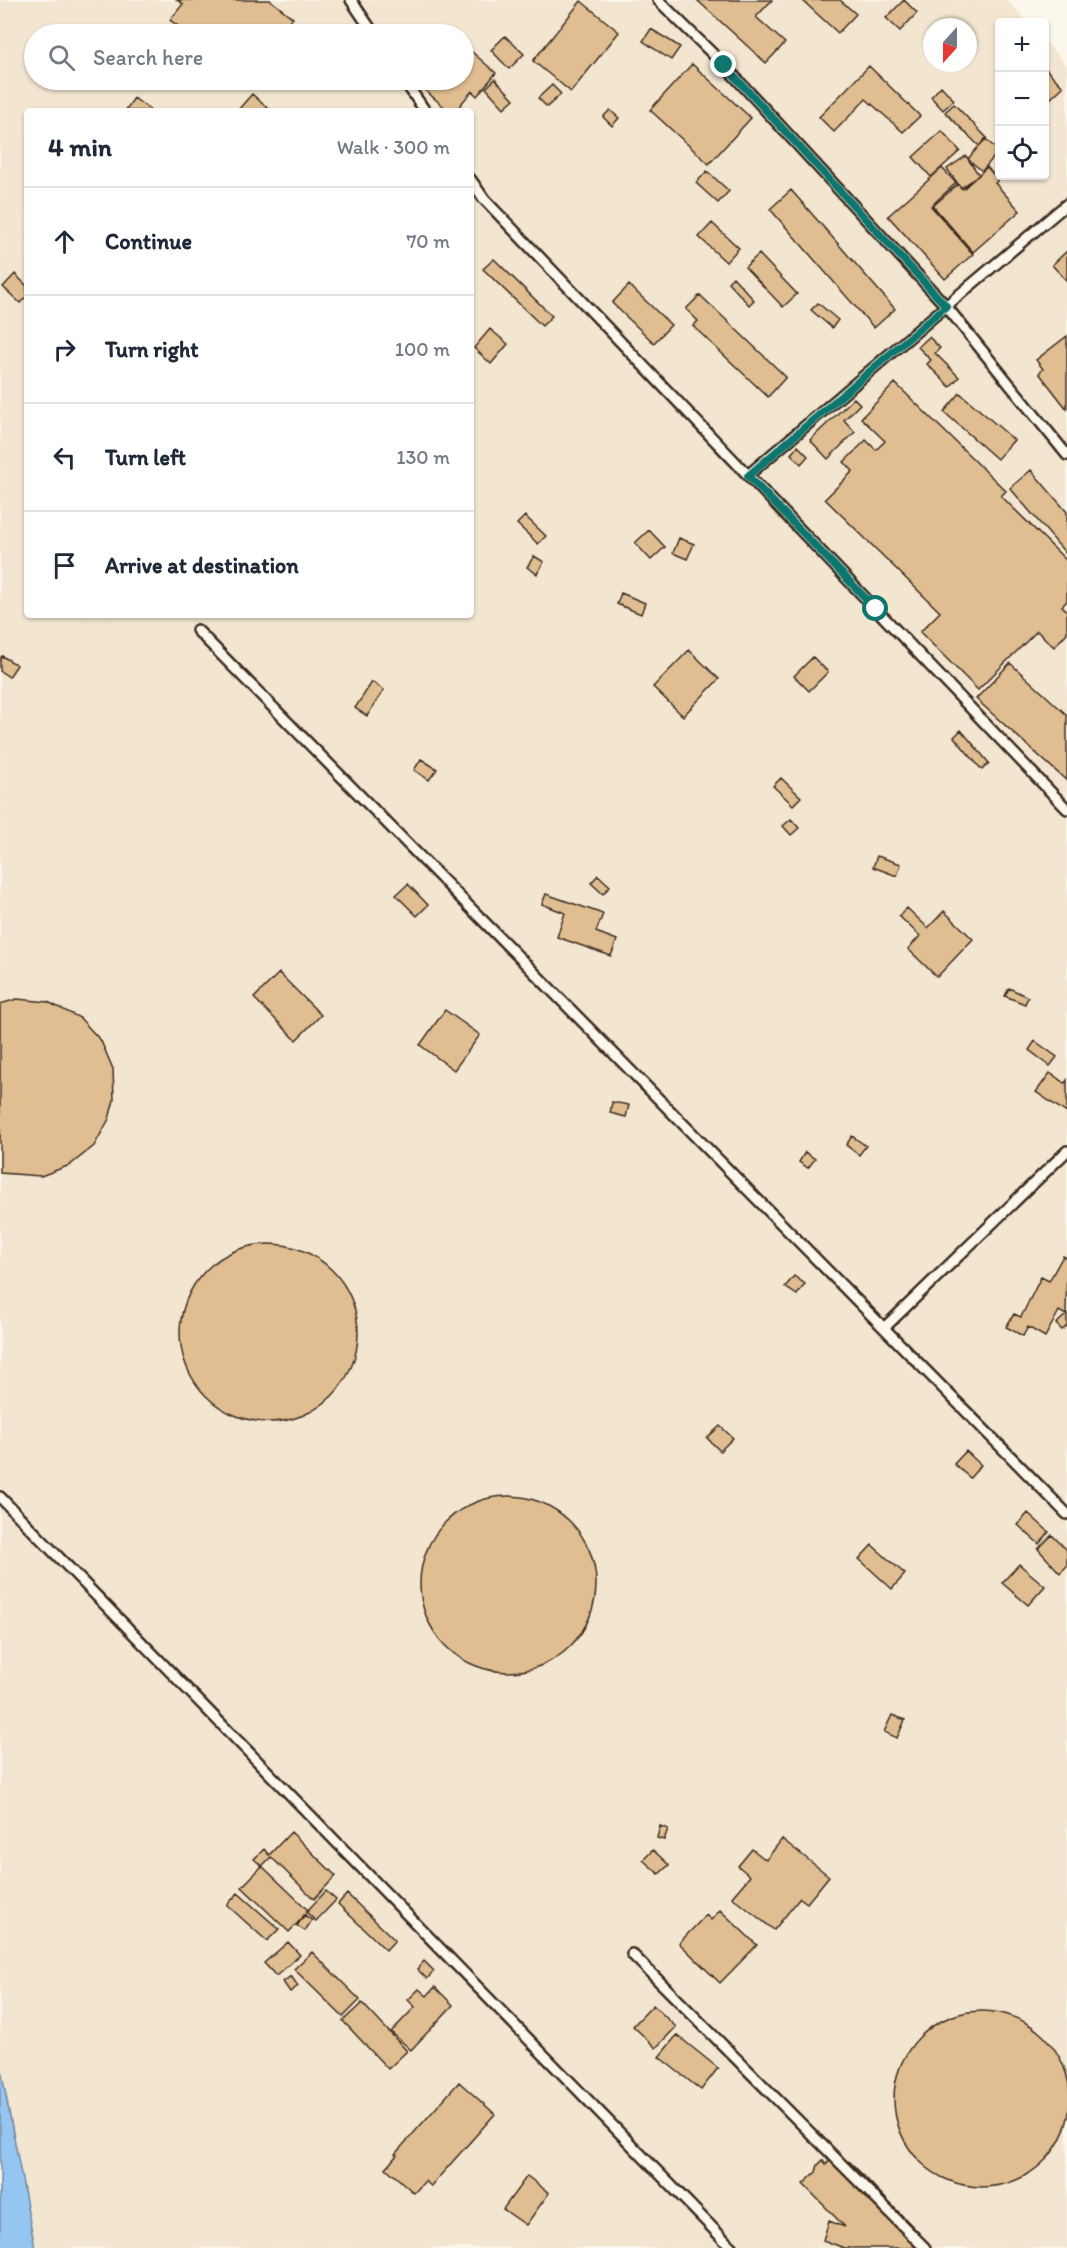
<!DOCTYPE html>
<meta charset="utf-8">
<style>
body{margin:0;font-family:Itim,sans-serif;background:#f6f6f7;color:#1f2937}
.controls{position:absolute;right:18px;top:18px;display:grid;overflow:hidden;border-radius:6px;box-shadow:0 2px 4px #0004}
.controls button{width:54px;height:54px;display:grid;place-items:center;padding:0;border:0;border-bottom:2px solid #e0e1e3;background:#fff;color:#1f2937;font:30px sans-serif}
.compass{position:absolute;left:923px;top:18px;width:54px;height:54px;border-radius:50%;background:#fff;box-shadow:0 2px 4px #0004;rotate:201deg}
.stop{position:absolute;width:18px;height:18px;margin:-14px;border:4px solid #0f766e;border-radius:50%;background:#fff}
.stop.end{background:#0f766e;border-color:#fff;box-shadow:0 2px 6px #0008}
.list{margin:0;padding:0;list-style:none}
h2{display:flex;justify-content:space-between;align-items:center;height:78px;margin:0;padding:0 24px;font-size:26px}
h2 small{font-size:20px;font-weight:400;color:#747a83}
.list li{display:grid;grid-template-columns:39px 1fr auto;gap:18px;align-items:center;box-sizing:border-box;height:108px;padding:0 24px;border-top:2px solid #e0e1e3}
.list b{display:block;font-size:22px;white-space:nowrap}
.list em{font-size:20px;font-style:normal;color:#747a83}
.icon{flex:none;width:33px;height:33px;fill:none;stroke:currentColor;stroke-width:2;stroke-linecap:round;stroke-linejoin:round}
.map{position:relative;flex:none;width:1067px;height:2248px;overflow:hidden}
.search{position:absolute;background:#fff;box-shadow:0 2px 4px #0004;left:24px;top:24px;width:450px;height:66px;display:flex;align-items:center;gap:15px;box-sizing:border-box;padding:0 21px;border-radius:33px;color:#747a83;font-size:22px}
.panel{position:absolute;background:#fff;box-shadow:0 2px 4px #0004;left:24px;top:108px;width:450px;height:510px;border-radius:6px}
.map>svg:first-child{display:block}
</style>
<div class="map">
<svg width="1067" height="2248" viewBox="0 0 1067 2248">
<rect width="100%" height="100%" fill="#fbf7ec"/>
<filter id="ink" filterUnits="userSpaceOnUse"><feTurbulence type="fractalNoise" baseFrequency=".0167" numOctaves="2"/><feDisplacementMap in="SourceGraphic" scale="12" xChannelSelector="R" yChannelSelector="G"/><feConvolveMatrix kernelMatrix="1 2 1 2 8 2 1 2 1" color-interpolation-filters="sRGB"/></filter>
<g filter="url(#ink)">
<path fill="#f3e6d1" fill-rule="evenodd" d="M0,0H1007L1028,22H1000V176H1044L1045,41L1067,66V2248H35L0,2064ZM932,27H968V63H932ZM34,34H464V80H34ZM27,111H471V615H27Z"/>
<path fill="#95c5f1" stroke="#71879d" stroke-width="1.5" d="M0,2064L35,2248H0Z"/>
<path fill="#e0be92" stroke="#3b2a1e" stroke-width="1.5" d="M177,0H270L293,18L279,34H189L170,20L183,4Z
M697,0H772L756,17L785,43L766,63Z
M802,0H840L856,14L838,33Z
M904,0L917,13L900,31L886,18Z
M581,1L619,32L571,92L533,61Z
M651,29L680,47L671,60L643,41Z
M505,36L524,54L509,69L491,50Z
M464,45L496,73L477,96L472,91L455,111H449L413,80H464Z
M692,64L751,118L709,164L650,110Z
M869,66L920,116L903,132L866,99L834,132L819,117Z
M1044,67L1063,87L1050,99L1044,93Z
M495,79L514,99L504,108L486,88Z
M552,85L561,94L547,107L538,98Z
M941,86L954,100L943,110L931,97Z
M252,94L271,111H237Z
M134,98L150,110L149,111H125Z
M954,104L987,138L979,146L945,112Z
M610,110L619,118L612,126L603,117Z
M942,131L960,151L931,177L913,157Z
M985,139L999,151L982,171L968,159Z
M966,156L979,175L961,188L947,169Z
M987,167L998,180L995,183L1020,211L973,252L933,206L958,184L963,189Z
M942,168L956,183L931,206L973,254L945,279L888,216Z
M707,171L729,191L718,203L696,183Z
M791,190L895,309L874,328L770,209Z
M712,223L739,248L726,262L699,237Z
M1067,251V281L1052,265Z
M759,254L797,294L783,307L745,267Z
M494,259L552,316L542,326L483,269Z
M15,274L27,286V296L20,303L3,287Z
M733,277L754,300L749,305L728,282Z
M629,285L671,325L654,343L612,303Z
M700,295L786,377L768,397L693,326L698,321L686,309Z
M818,303L838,320L832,328L811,310Z
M490,329L508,344L491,364L474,348Z
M1067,336V409L1039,373L1043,369L1036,360Z
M929,337L940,348L935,353L959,377L950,387L927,364L931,360L918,347Z
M895,383L1006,491L1001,496L1067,561V601L1062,606L1067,611V633L1054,647L1037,631L978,690L920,632L940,612L825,499L853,471L844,462L866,440L876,450L885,441L861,418Z
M960,393L1014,440L997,459L944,412Z
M854,398L860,404L844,420L855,432L828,459L810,440Z
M798,446L808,456L801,464L791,454Z
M1031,470L1067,512V555L1010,488Z
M525,516L546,536L538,544L517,524Z
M649,530L665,547L651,560L635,543Z
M679,538L694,544L687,559L673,553Z
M534,556L544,562L537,574L527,567Z
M621,593L645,603L641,614L617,604Z
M689,650L719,679L683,716L653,687Z
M2,656L17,665L9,677L0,671V659Z
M813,657L828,672L809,691L794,676Z
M1010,663L1067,715V781L976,699Z
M372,682L384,690L367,716L355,708Z
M961,730L989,763L982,770L954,737Z
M421,759L437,769L429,780L414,770Z
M781,778L801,797L793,805L773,786Z
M791,819L799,828L791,835L783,826Z
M877,856L901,864L897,876L873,867Z
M598,875L610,886L603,894L591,883Z
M408,884L428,905L417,916L396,895Z
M546,894L603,914L596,932L617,940L611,956L557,937L565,913L542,904Z
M907,908L928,928L944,911L973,939L937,977L908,949L920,936L899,916Z
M279,973L321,1015L296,1040L254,998Z
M1009,988L1028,997L1025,1004L1005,996Z
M17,999L48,1002L80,1018L101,1041L113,1069L114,1100L109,1119L94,1146L70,1165L41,1176L0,1173V1004Z
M445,1010L480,1035L454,1070L420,1045Z
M1035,1041L1057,1057L1050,1066L1029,1050Z
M1050,1073L1065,1083L1067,1080V1113L1036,1092Z
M612,1102L629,1105L626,1117L610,1113Z
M852,1136L866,1146L859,1155L846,1145Z
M805,1152L815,1159L808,1168L799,1162Z
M180 1333a89 89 0 1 1 178 0a89 89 0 1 1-178 0Z
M1063,1256L1067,1258L1066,1315L1059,1311L1045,1337L1028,1327L1023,1336L1006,1327L1014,1314L1021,1317L1041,1277L1049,1281Z
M794,1276L805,1284L797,1295L785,1287Z
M1067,1314V1326L1062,1330L1056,1324Z
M720,1426L733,1438L720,1451L707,1438Z
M966,1451L981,1465L970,1478L954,1464Z
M420 1584a88 88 0 1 1 176 0a88 88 0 1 1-176 0Z
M1028,1513L1049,1532L1039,1544L1018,1525Z
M1052,1535L1067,1550V1566L1060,1573L1038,1549Z
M872,1545L905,1574L892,1589L859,1559Z
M1019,1564L1045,1586L1028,1605L1002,1583Z
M892,1715L905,1720L897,1738L884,1732Z
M660,1826L668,1829L664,1840L657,1838Z
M291,1832L336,1876L314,1899L271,1857L262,1866L254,1859L264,1849L269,1855Z
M782,1839L829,1876L807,1903L800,1898L774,1930L732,1897L750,1876L738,1866L752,1849L766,1860Z
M653,1850L669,1865L659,1874L643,1860Z
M262,1866L309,1911L289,1932L242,1887Z
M326,1891L336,1900L316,1921L306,1912Z
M238,1893L279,1929L267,1941L227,1905Z
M347,1894L395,1940L386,1950L338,1904Z
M720,1910L757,1945L720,1983L679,1943L706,1915L711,1920Z
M304,1915L312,1920L305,1931L297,1926Z
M288,1942L300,1955L276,1976L264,1963Z
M312,1952L360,2000L343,2017L294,1969Z
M424,1961L434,1971L427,1979L417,1969Z
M291,1976L298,1986L290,1992L283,1982Z
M435,1987L453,2005L411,2050L391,2032L415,2007L408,2000L419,1989L427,1996Z
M362,2003L407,2051L388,2069L343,2021Z
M653,2005L676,2027L656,2048L633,2026Z
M894 2099a88 88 0 1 1 176 0a88 88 0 1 1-176 0Z
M677,2035L718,2068L701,2090L659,2057Z
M459,2082L495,2114L431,2186L425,2181L414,2193L386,2168L397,2155L395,2154Z
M834,2157L850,2162L920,2234L916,2248H844L823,2240L829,2221L845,2227L803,2184L816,2172L818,2165L823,2160L826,2164Z
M527,2176L549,2193L526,2225L503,2209Z"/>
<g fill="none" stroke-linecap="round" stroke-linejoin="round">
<g stroke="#3b2a1e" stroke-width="14">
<path id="service" d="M351,0L374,34
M658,0L724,65L946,306L748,475
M404,80L425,111
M471,180L484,199L1067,809
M1067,204L946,306L1067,455
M197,630L1067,1514
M884,1328L1067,1151
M0,1497L732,2248
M632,1954L925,2248"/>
</g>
<use href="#service" stroke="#fbf7ec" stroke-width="9"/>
</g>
</g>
<g fill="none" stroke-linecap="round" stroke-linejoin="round" filter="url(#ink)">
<path stroke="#0f766e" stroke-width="8" d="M724,65L946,306L748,476L876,609"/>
</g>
</svg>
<div class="controls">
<button>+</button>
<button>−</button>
<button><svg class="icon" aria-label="locate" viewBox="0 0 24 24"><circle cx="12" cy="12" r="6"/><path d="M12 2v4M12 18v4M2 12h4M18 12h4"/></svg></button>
</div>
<svg class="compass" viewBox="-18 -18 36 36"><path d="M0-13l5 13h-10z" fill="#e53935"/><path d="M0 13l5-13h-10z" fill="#747a83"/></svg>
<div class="stop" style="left:876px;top:609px"></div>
<div class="stop end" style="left:724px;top:65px"></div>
<div class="search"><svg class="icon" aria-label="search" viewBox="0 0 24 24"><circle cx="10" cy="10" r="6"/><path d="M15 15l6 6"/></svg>Search here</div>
<section class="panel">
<h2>4 min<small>Walk · 300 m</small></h2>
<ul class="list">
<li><svg class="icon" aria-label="ahead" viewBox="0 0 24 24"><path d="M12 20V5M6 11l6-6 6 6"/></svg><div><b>Continue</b></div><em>70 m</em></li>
<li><svg class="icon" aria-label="right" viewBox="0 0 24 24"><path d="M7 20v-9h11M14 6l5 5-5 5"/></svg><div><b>Turn right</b></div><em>100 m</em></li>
<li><svg class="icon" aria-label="left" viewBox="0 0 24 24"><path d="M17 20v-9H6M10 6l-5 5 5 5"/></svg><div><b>Turn left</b></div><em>130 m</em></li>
<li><svg class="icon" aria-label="arrive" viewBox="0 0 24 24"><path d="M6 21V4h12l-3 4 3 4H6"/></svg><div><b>Arrive at destination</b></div></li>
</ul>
</section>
</div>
